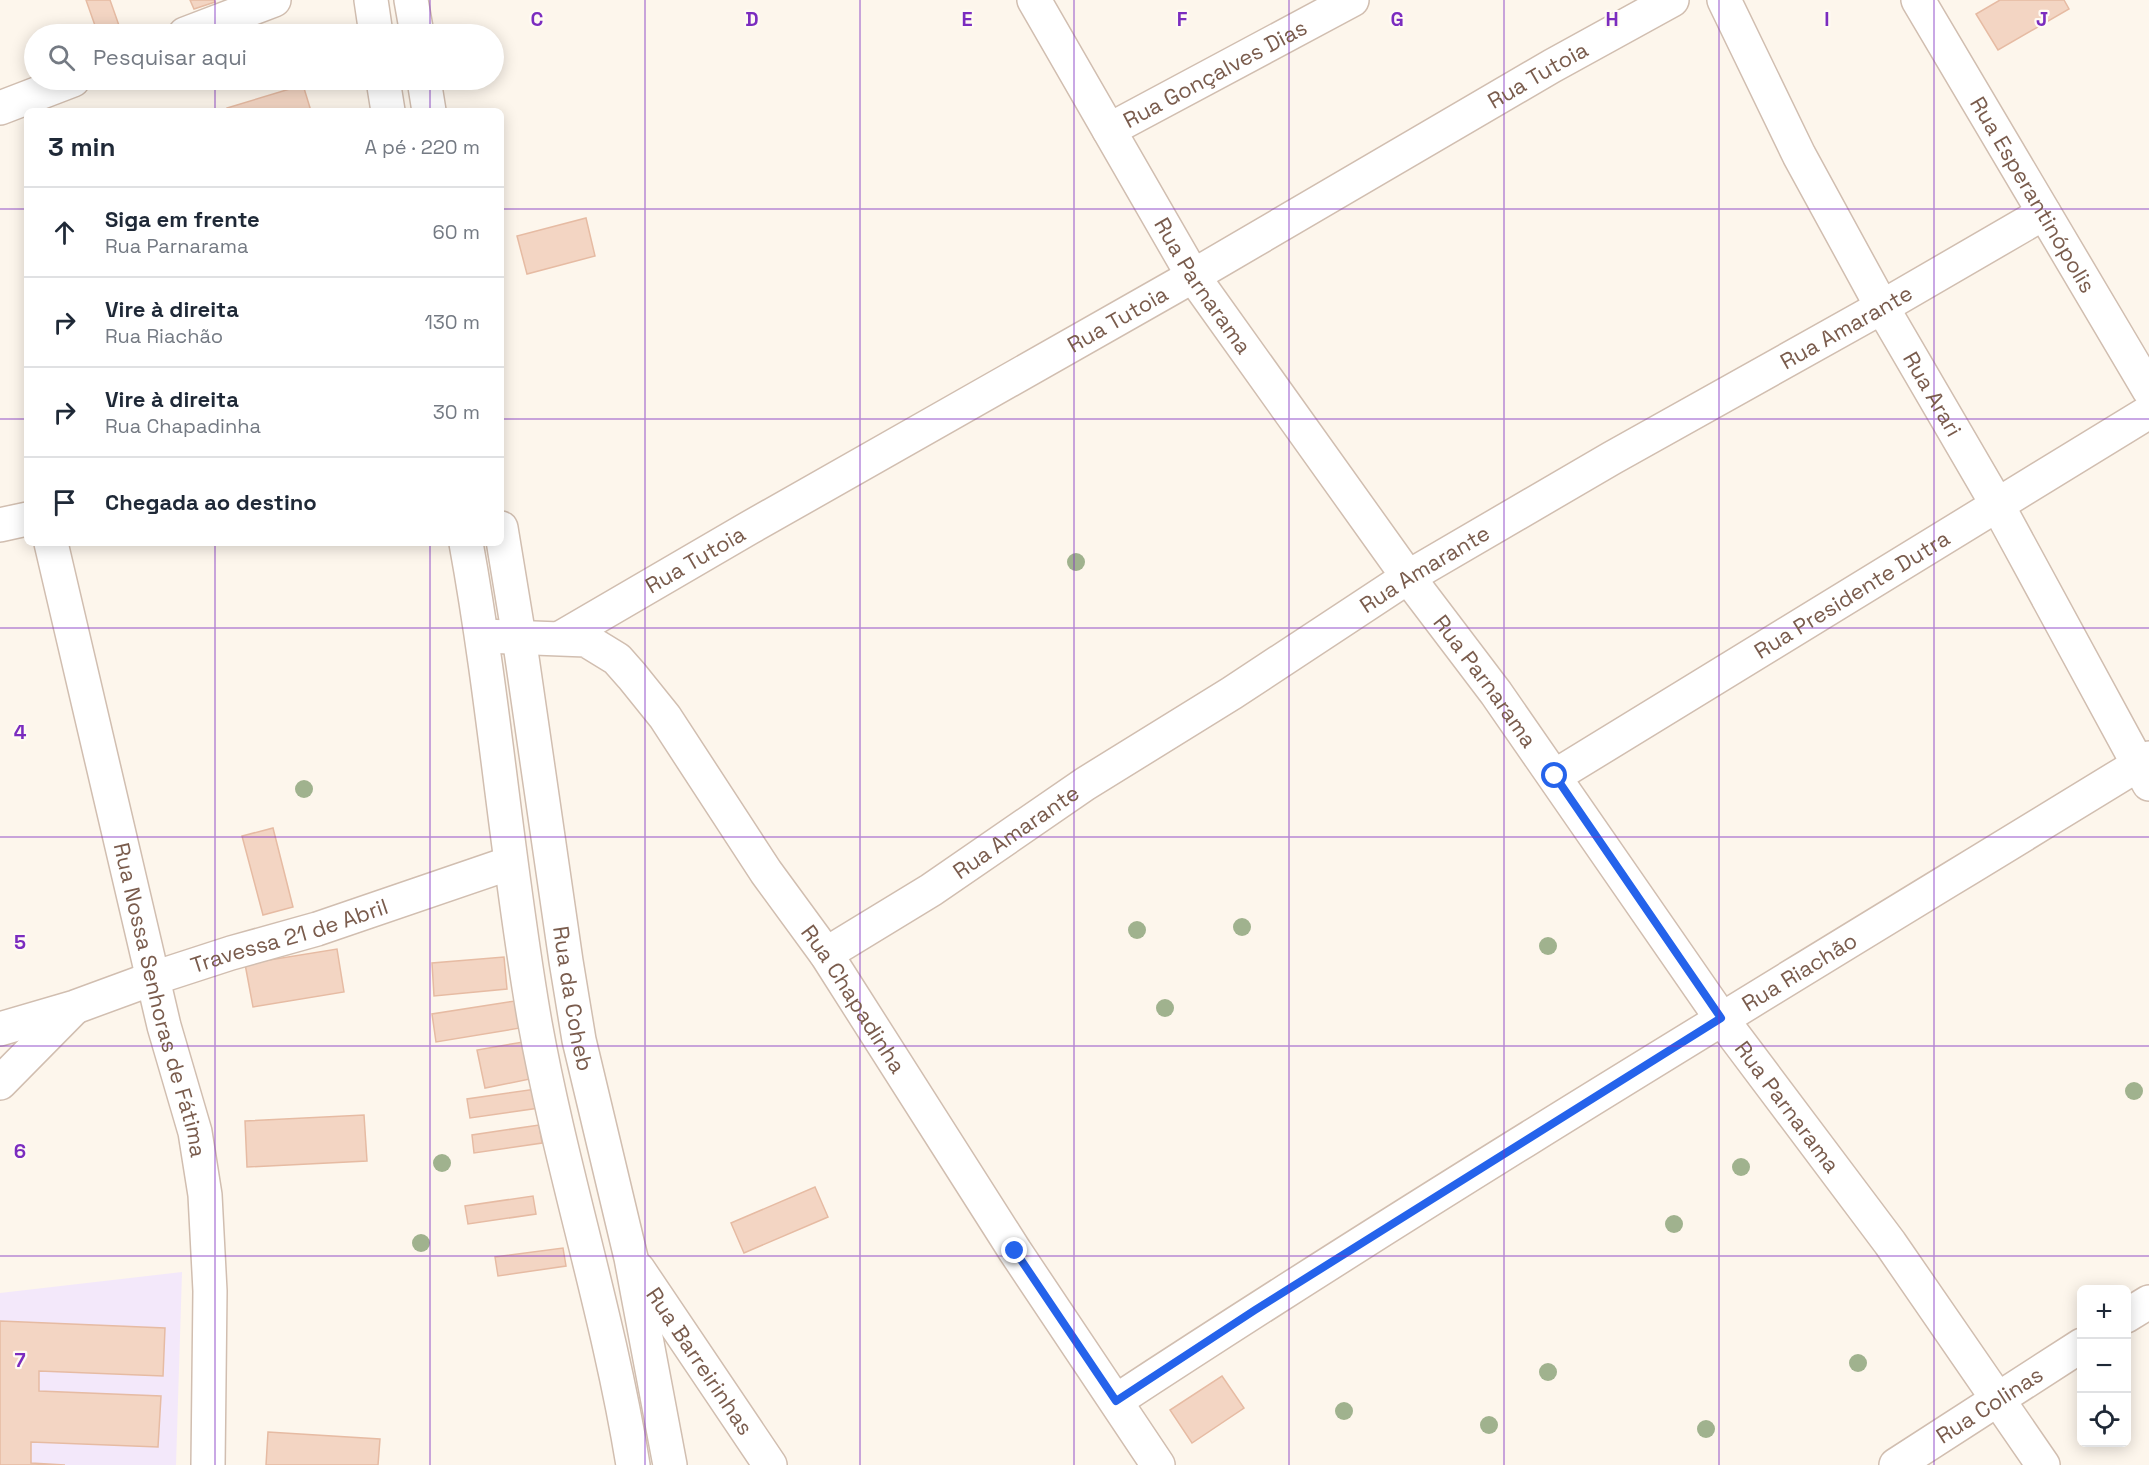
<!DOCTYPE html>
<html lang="pt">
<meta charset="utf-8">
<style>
body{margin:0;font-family:"Space Grotesk",sans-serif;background:#f2f2f3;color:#1f2937}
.controls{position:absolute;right:18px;bottom:18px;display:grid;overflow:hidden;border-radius:9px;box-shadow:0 3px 15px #0003}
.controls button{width:54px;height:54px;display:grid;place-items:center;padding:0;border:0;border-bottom:2px solid #e0e1e3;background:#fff;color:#1f2937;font:30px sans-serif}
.stop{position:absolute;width:18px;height:18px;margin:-14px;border:4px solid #2563eb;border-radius:50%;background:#fff}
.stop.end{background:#2563eb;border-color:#fff;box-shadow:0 2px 6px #0008}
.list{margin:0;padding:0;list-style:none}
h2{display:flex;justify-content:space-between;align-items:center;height:78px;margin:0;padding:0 24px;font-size:26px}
h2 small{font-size:20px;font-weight:400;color:#747a83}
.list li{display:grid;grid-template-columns:39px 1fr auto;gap:18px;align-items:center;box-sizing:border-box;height:90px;padding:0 24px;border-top:2px solid #e0e1e3}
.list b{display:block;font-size:22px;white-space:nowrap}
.list p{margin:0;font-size:20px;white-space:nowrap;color:#747a83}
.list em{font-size:20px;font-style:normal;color:#747a83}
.icon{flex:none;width:33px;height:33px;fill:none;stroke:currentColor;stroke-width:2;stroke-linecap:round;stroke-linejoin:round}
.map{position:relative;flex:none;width:2149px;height:1465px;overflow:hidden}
.search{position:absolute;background:#fff;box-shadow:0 3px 15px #0003;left:24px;top:24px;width:480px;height:66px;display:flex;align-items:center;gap:15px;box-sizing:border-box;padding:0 21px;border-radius:33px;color:#747a83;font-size:22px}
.panel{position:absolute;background:#fff;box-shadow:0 3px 15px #0003;left:24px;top:108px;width:480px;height:438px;border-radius:9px}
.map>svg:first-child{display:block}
</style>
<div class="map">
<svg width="2149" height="1465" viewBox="0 0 2149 1465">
<rect width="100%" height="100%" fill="#fdf6ec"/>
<path fill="#f3e8fa" d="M182,1272L176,1465H0V1293Z"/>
<path fill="#f3d5c3" stroke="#e6bba3" stroke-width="1.5" d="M86,0H110L122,34H98Z
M190,0H214L215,2L194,9Z
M2000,0H2064L2069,9L1998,50L1976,14Z
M303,85L311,111H228L227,108Z
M586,218L595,256L527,274L517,236Z
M273,828L293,907L263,915L242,836Z
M337,949L344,992L253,1007L245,964Z
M504,957L507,989L434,996L432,963Z
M515,1001L520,1028L436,1042L432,1014Z
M523,1042L530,1079L485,1088L477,1050Z
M536,1089L539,1108L470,1118L467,1099Z
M364,1115L367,1161L247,1167L245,1121Z
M539,1125L542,1143L474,1153L472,1135Z
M815,1187L828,1217L744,1253L731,1223Z
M533,1196L536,1214L468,1224L465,1206Z
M563,1248L566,1266L498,1276L495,1257Z
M0,1321L165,1328L163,1376L39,1371V1391L161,1396L158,1447L31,1442V1463L65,1465H0Z
M1222,1376L1244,1408L1192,1443L1170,1410Z
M268,1432L380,1439L378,1465H266Z"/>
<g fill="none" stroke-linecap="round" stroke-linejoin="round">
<g stroke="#d1beb0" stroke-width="36">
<g id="minor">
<path d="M371,0L376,34"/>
<path d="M411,0L417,34"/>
<path id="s1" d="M1034,0L1193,276L1408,577L1496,693L1721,1018L1890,1243L2043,1465"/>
<path id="s2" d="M1724,0L1799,155L1882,307L1998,506L2149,784"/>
<path id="s3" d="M1918,0L2149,390"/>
<path d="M185,34L274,0"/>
<path d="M383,80L388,111"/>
<path d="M424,80L429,111"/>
<path d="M0,108L73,80"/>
<path id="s4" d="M1109,130L1352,0"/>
<path d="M0,525L27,519"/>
<path id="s5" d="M501,528L519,637L566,961L579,1040L631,1258L670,1465"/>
<path id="s6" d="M51,543L164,1026L195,1132L205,1195L210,1291L208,1465"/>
<path d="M466,543C495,702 507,864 535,1023C562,1172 609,1316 633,1465"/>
<path id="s7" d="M482,636L586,640L617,659L632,676L665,717L766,872L826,954L1015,1251L1158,1465"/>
<path id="s8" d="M562,637L749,528L1193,276L1552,66L1672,0"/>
<path id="s9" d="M1555,776L2149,412"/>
<path id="s10" d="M826,954L931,890L1085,784L1232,693L1408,577L1612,458L1882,307L2044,213"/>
<path id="s11" d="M0,1029L75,1007L154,978L231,953L317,929L510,863"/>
<path d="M0,1083L73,1009"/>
<path id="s12" d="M638,1269L770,1465"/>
<path d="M2126,1316L2149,1302"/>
<path id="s13" d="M1116,1401C1456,1178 1803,970 2149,758"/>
<path id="s14" d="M1896,1465L2082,1345"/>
</g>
</g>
<use href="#minor" stroke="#fff" stroke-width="33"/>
</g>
<g fill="#a0b28e">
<circle cx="1076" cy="562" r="9"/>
<circle cx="304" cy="789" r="9"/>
<circle cx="1242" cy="927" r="9"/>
<circle cx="1137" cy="930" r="9"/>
<circle cx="1548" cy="946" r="9"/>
<circle cx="1165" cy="1008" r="9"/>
<circle cx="2134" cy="1091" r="9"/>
<circle cx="442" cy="1163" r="9"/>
<circle cx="1741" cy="1167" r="9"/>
<circle cx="1674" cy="1224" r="9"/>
<circle cx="421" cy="1243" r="9"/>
<circle cx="1858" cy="1363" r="9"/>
<circle cx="1548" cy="1372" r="9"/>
<circle cx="1344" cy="1411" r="9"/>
<circle cx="1489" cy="1425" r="9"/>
<circle cx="1706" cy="1429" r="9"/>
</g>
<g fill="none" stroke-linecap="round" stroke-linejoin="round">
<path stroke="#2563eb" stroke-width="8" d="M1015,1251L1116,1401L1255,1310L1721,1018L1555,776"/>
</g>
<path fill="none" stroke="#7b2cbf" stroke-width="1.5" stroke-opacity="0.55" d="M215,0V34M430,0V34M645,0V1465M860,0V1465M1074,0V1465M1289,0V1465M1504,0V1465M1719,0V1465M1934,0V1465M215,80V111M430,80V111M0,209H27M501,209H2149M0,419H27M501,419H2149M215,543V1465M430,543V1465M0,628H2149M0,837H2149M0,1046H2149M0,1256H2149"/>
<g text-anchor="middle" stroke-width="4.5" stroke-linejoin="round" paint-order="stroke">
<g font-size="22" fill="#7a5c4d" stroke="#fffaf3">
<text dy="8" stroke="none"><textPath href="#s4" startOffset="120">Rua Gonçalves Dias</textPath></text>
<text dy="8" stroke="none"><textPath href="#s8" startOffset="1126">Rua Tutoia</textPath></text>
<text dy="8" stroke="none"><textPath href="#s3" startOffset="226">Rua Esperantinópolis</textPath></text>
<text dy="8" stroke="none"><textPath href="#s1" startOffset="332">Rua Parnarama</textPath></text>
<text dy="8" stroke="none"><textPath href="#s8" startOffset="640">Rua Tutoia</textPath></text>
<text dy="8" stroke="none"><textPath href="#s10" startOffset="1198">Rua Amarante</textPath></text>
<text dy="8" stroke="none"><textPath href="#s2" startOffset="446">Rua Arari</textPath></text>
<text dy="8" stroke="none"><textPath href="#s8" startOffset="154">Rua Tutoia</textPath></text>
<text dy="8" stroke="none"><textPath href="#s10" startOffset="712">Rua Amarante</textPath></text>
<text dy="8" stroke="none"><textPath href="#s9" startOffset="348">Rua Presidente Dutra</textPath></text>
<text dy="8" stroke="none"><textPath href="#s1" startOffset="818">Rua Parnarama</textPath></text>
<text dy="8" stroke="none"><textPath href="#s10" startOffset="226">Rua Amarante</textPath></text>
<text dy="8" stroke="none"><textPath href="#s11" startOffset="304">Travessa 21 de Abril</textPath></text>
<text dy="8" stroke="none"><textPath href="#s13" startOffset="807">Rua Riachão</textPath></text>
<text dy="8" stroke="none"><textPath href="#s5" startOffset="476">Rua da Coheb</textPath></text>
<text dy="8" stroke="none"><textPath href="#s6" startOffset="470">Rua Nossa Senhoras de Fátima</textPath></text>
<text dy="8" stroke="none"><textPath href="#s7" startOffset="555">Rua Chapadinha</textPath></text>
<text dy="8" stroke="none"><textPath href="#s1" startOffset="1340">Rua Parnarama</textPath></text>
<text dy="8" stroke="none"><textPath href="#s12" startOffset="111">Rua Barreirinhas</textPath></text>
<text dy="8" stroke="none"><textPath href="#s14" startOffset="111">Rua Colinas</textPath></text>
</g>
</g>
<g font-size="20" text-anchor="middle" font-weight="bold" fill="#7b2cbf" stroke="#fffaf3" stroke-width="4.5" stroke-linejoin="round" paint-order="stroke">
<text x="537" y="26">C</text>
<text x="752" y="26">D</text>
<text x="967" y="26">E</text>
<text x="1182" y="26">F</text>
<text x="1397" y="26">G</text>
<text x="1612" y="26">H</text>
<text x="1827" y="26">I</text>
<text x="2042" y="26">J</text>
<text x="20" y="739">4</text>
<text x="20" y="949">5</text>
<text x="20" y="1158">6</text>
<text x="20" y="1367">7</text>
</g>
</svg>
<div class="controls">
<button>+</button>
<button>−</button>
<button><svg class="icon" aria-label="locate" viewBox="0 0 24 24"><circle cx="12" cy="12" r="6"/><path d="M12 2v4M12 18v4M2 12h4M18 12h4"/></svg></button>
</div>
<div class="stop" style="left:1555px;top:776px"></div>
<div class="stop end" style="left:1015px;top:1251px"></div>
<div class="search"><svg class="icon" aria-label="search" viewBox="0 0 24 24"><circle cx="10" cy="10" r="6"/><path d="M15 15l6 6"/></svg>Pesquisar aqui</div>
<section class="panel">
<h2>3 min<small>A pé · 220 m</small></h2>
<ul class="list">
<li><svg class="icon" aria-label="ahead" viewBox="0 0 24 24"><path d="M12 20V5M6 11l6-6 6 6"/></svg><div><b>Siga em frente</b><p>Rua Parnarama</p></div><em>60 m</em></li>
<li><svg class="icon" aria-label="right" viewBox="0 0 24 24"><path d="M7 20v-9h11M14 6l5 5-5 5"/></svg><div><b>Vire à direita</b><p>Rua Riachão</p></div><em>130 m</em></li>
<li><svg class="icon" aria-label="right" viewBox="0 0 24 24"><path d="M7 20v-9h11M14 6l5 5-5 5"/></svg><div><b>Vire à direita</b><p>Rua Chapadinha</p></div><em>30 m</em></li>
<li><svg class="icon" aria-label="arrive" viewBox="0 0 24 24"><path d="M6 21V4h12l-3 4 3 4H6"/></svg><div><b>Chegada ao destino</b></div></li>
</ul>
</section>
</div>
